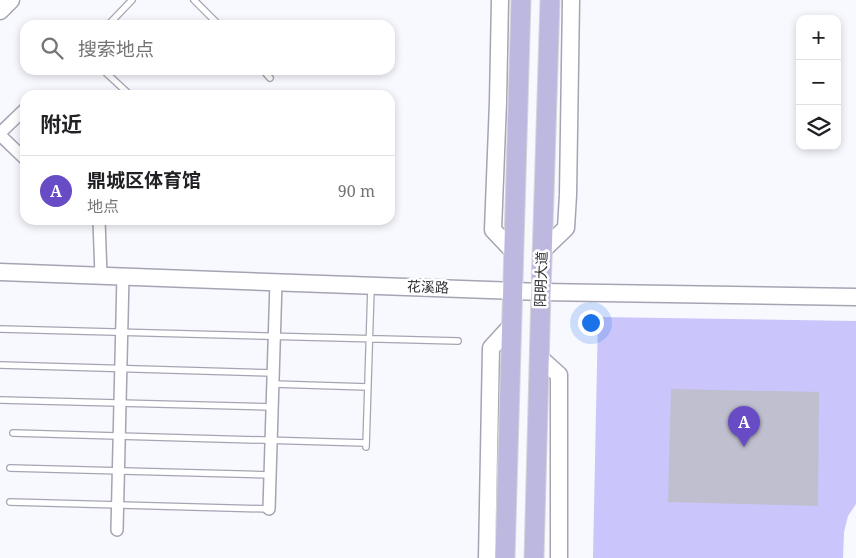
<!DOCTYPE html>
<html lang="zh">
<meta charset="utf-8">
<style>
body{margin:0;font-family:"Noto Serif","Noto Sans SC",serif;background:#f2f2f2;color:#202124}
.controls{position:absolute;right:15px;top:15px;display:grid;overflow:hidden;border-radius:10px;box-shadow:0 2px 8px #0003}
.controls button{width:45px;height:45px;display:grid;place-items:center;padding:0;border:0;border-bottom:1px solid #e0e0e0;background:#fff;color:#202124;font:25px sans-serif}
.you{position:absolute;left:590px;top:322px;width:18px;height:18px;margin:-12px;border:4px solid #fff;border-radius:50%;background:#1a73e8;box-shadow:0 0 0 8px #1a73e833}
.badge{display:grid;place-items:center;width:32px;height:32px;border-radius:50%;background:#684cc5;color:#fff;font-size:16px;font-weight:700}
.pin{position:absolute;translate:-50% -41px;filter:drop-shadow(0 1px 2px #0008)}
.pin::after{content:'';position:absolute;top:26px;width:18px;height:15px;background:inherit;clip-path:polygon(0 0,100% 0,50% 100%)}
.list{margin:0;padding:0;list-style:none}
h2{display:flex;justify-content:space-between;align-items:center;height:65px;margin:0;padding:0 20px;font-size:21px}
h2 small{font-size:16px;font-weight:400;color:#757577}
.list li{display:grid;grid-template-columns:32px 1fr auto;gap:15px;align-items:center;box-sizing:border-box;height:70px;padding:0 20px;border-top:1px solid #e0e0e0}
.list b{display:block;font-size:19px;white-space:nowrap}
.list p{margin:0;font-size:16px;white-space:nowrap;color:#757577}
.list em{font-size:16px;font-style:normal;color:#757577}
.icon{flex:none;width:28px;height:28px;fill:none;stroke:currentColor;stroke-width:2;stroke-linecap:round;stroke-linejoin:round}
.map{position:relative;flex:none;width:856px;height:558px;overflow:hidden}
.search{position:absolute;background:#fff;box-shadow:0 2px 8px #0003;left:20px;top:20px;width:375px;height:55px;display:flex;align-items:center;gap:12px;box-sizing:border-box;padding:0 18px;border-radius:15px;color:#757577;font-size:19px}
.panel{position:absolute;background:#fff;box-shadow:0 2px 8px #0003;left:20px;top:90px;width:375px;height:135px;border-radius:15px}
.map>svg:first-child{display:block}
</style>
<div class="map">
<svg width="856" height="558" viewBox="0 0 856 558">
<rect width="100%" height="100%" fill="#f8f8ff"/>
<path fill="#cac5fb" d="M598,317L856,321V504L848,516L844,532L843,558H593Z"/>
<path fill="#c0bfcf" d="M671,389L819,392L818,506L668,502Z"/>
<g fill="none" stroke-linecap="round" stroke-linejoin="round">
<g stroke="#a5a4b3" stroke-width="8">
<path id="lane" d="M194,0L219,25
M108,25L132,0
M103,70L130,95
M263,70L270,78
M0,329L458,341
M0,365L273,373
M273,384L368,387
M0,400L272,407
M13,433L366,443
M366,447L371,287
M10,468L270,475
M10,502L269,509"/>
</g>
<g stroke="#a5a4b3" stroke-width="14">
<path id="street" d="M0,133L25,109
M0,135L25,159
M99,220L101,276
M269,509L276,282
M117,530L123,276"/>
</g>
<g stroke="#a5a4b3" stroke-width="19">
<path id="secondary" d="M500,0L498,102L493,230L514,252
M0,11L11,0
M542,251L566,228L568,195L571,0
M0,272L541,292L856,297
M539,357L559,375V558
M487,558L491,348L512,325"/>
</g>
<g stroke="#d6d6d7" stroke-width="21">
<path id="primary" d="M505,558L521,0
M534,558L541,292L550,0"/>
</g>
<use href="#lane" stroke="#fff" stroke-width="5.5"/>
<use href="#street" stroke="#fff" stroke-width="11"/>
<use href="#secondary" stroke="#fff" stroke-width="16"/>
<use href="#primary" stroke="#bcb8df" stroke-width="19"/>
</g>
<g text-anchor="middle" stroke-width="5" stroke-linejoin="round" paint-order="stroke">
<g font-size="14" fill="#303036" stroke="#fff">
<text transform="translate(541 279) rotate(-88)" y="5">阳明大道</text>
<text transform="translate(428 287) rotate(2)" y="5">花溪路</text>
</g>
</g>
</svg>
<div class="controls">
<button>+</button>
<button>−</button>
<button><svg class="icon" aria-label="layers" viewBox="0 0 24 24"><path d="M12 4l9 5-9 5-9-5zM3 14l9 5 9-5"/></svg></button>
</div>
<div class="you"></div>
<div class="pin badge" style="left:744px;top:447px">A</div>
<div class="search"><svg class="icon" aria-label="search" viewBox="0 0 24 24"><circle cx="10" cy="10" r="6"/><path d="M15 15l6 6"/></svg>搜索地点</div>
<section class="panel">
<h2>附近<small></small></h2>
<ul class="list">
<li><span class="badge">A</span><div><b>鼎城区体育馆</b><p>地点</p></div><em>90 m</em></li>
</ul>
</section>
</div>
